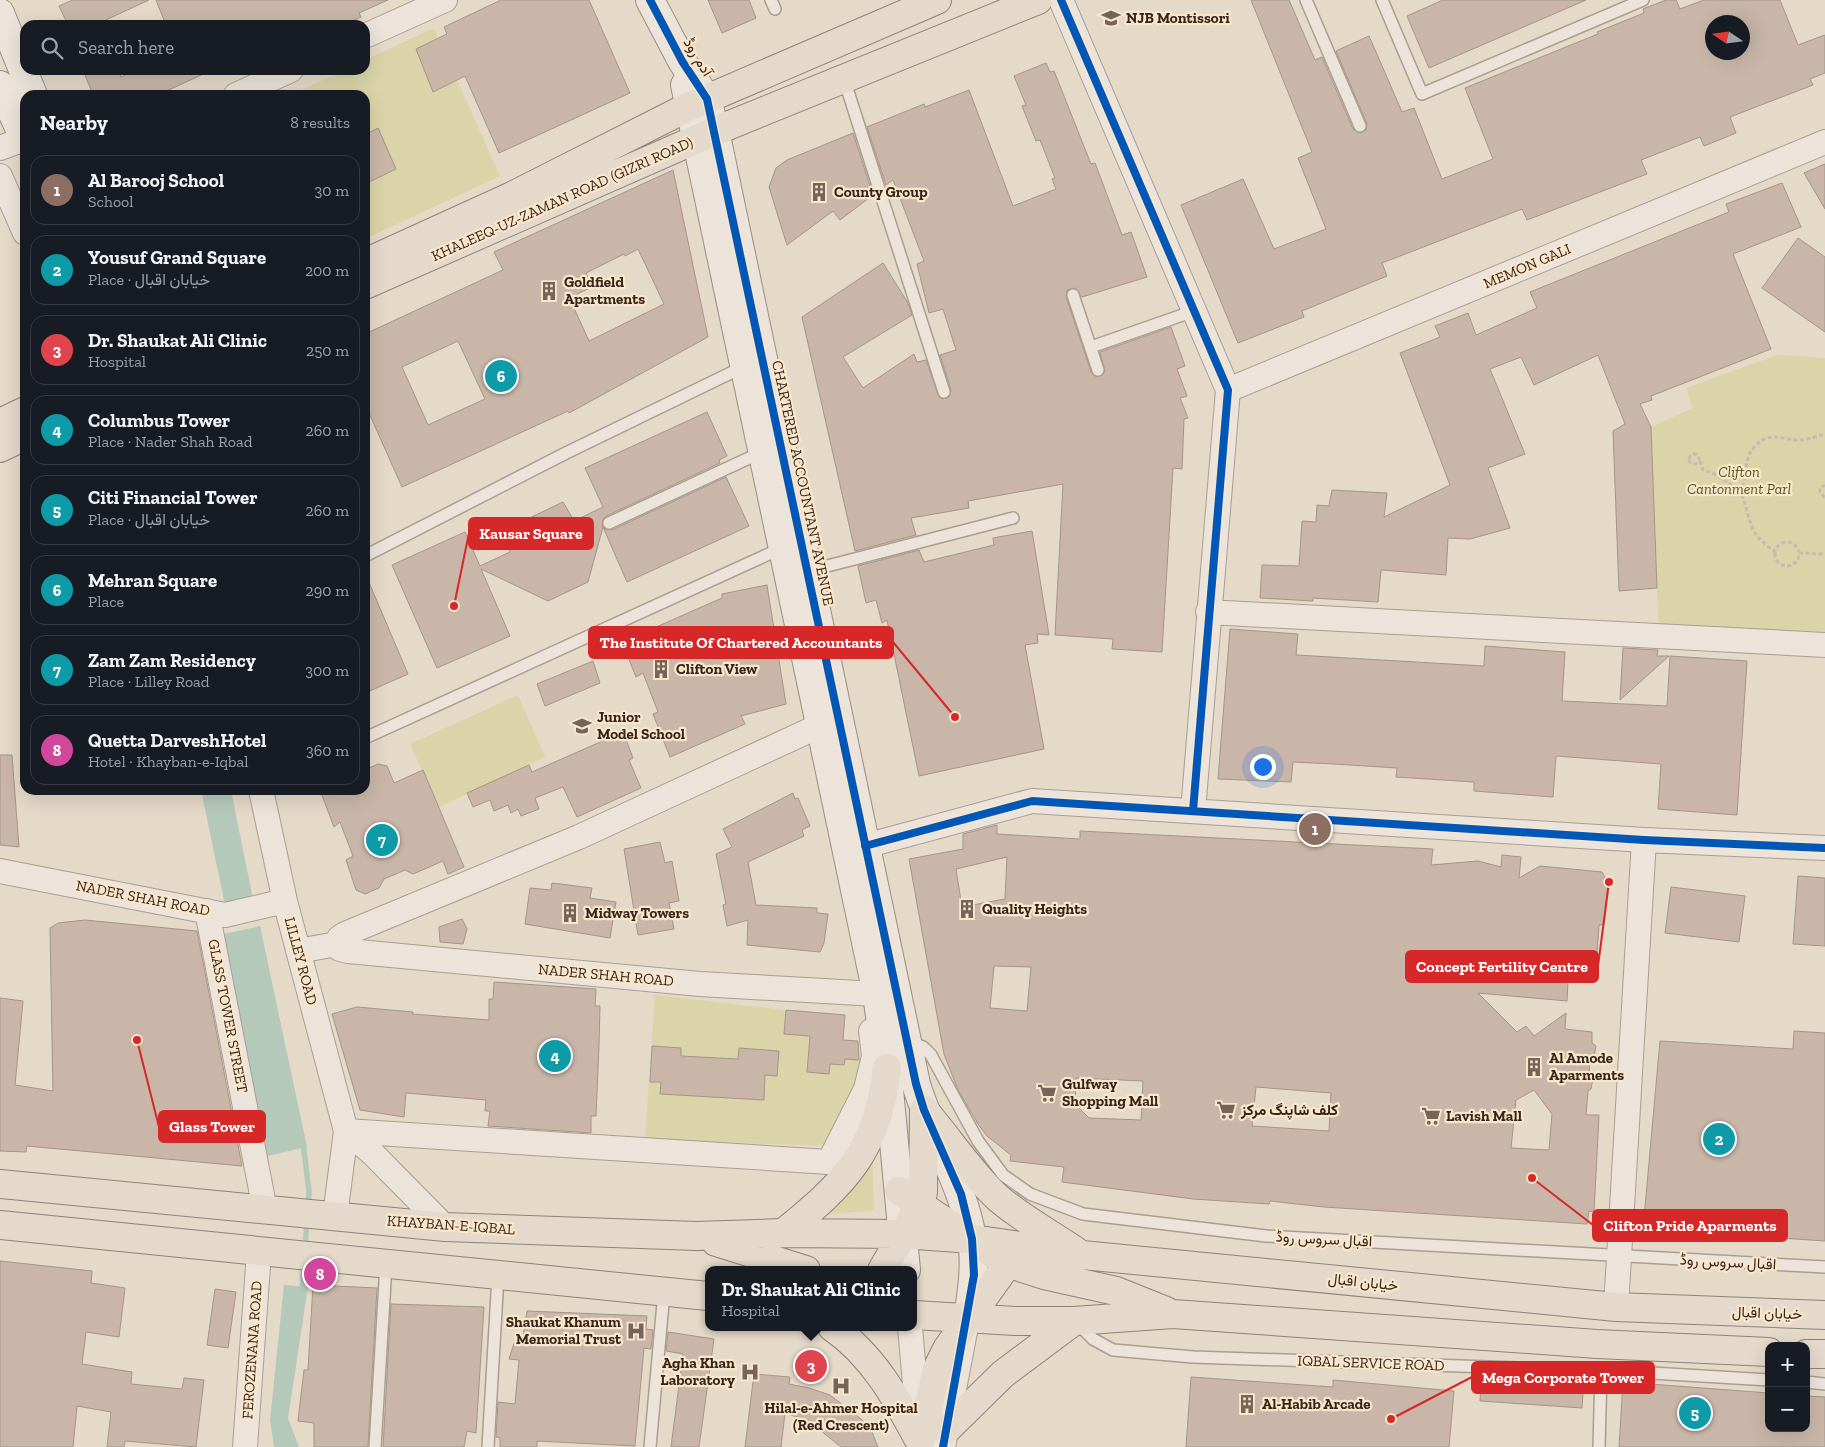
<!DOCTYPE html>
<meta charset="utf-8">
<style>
body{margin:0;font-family:"Zilla Slab",Vazirmatn,serif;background:#242831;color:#f1f3f6}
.controls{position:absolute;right:15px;bottom:15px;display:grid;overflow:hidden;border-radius:10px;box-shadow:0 5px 20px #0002}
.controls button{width:45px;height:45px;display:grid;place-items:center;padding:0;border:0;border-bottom:1px solid #363941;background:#171b24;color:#f1f3f6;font:25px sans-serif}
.compass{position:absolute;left:1705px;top:15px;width:45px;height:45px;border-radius:50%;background:#171b24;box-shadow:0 5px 20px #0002;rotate:283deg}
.you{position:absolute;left:1262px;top:766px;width:18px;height:18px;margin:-12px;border:4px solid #fff;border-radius:50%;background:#1a73e8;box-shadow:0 0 0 8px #1a73e833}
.badge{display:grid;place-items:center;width:32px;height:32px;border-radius:50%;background:#ea580c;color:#fff;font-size:16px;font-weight:700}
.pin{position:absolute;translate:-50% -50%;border:2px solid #fff;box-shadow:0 1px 5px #0006}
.popup{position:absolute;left:705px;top:1266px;width:212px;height:65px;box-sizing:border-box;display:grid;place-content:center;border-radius:10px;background:#171b24;filter:drop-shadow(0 1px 4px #0005);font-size:16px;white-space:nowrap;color:#9ea1a6}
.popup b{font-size:19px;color:#f1f3f6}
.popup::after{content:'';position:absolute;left:50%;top:100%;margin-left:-10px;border:10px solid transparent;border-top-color:#171b24}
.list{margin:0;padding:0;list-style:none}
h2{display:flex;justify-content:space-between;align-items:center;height:65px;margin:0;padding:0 20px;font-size:21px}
h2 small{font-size:16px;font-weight:400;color:#9ea1a6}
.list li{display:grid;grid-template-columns:32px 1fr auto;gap:15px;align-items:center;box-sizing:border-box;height:70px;margin:0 10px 10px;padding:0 10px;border:1px solid #363941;border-radius:15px}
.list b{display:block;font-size:19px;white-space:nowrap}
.list p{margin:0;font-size:16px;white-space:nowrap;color:#9ea1a6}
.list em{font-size:16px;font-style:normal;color:#9ea1a6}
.icon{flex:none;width:28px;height:28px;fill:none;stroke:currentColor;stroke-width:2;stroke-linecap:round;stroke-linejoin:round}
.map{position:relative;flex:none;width:1825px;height:1447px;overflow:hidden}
.search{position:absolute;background:#171b24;box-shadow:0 5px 20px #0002;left:20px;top:20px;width:350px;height:55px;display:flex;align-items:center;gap:12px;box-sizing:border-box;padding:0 18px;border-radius:15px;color:#9ea1a6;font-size:19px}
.panel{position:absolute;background:#171b24;box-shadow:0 5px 20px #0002;left:20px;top:90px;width:350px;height:705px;border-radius:15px}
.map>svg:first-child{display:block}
</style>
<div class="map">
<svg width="1825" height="1447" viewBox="0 0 1825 1447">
<rect width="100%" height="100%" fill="#e5d9c8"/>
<path fill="#dad4a8" d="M434,28L500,176L365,239V95H291L344,70H365V60Z
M1777,355L1825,358V645L1659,636L1651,427L1693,408L1686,388Z
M518,695L545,757L439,807L410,744Z
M655,995L786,1010L784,1034L810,1036L807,1072L828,1074L830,1064L844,1065L845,1059L864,1060L862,1079L831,1146L645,1140Z
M872,1153L874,1210L823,1215Z"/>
<path fill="#b5c9ba" d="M201,790H231L253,899L225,905Z
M260,926L307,1147L263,1157L215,936Z
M284,1285L308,1287L288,1418L299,1447H274L270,1420Z"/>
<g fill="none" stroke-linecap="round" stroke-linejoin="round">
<path stroke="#b5c9ba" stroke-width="5.5" d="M303,1142L309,1192L308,1207
M305,1247L307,1222
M302,1292L304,1262"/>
</g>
<path fill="#c9b6a8" stroke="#a59488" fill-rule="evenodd" d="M73,0H149L95,25H68L59,6Z
M156,0H388L359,13L361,17L343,25H166Z
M501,0H589L630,93L499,153L465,76L433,92L416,49L447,34L444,27Z
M708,0H749L756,18L722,33Z
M1251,0H1289L1315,60L1322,57L1353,129L1360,133L1366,130L1367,124L1336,51L1369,36L1402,112L1414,108L1442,179L1493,159L1465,88L1598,34L1597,32L1644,13L1643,9L1666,0H1676L1680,9L1704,0H1780L1798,45L1825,35V73L1810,79L1813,85L1730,117L1736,133L1704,146L1700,137L1641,160L1647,174L1527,220L1522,209L1382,263L1387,276L1302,311L1304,317L1238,343L1181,205L1243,179L1274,249L1326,229L1298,158L1312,152ZM1712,22H1742V52H1712Z
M1443,0H1586L1429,68L1407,16Z
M1046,63L1050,72L1054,71L1091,164L1095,163L1122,235L1131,232L1147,277L1082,297L1075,288L1067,290L1066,297L1091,372L1097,377L1105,372L1100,352L1171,327L1185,366L1177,369L1187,396L1180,398L1188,418L1184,419L1182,469L1173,468L1162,652L1112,649L1113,639L1055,635L1063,484L968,501L969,508L911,518L916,535L855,551L802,317L883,263L908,303L912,315L843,357L863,388L914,354L917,362L926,360L939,397L943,399L949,397L951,390L940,355L956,350L943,309L929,313L917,264L924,261L893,180L886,185L867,127L924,104L925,107L969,90L1013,206L1056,189L1052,179L1055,178L1040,140L1036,141L1022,106L1026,105L1014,76Z
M83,70H118L121,77L136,70H212L158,95H93Z
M378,128L396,169L365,184V135Z
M853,133L873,195L840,220L833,211L787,245L769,187L776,168L787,160Z
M1825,164V209L1804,173Z
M673,170L708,337L569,413L568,411L402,487L365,404V334L503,270L494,252ZM638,249L664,304L589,341L573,306L581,302L577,294L592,287L586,273L624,254L625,256ZM458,341L485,399L428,425L402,367Z
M1782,183L1801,227L1733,254L1771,349L1651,396L1652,400L1640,404L1651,427L1657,588L1619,591L1613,431L1625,424L1598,355L1534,385L1521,357L1490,369L1525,454L1488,468L1510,528L1470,539L1448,538L1446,575L1381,570L1378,602L1313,598V601L1260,598L1262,565L1299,566L1302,521L1316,522L1317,505L1329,506L1332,490L1387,493L1384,517L1450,485L1400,353L1440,337L1435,326L1468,313L1476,335L1537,308L1530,292L1729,212L1726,204Z
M1798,238L1825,257V332L1762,288Z
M707,412L727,456L719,460L720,463L606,516L603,519L602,526L605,529L612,530L726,477L749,526L627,582L603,527L588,582L548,601L481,569L510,636L437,668L392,565L465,532L480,566L510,552L500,532L563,502L574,521L603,507L585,468Z
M1032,531L1049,635L1037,634L1038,643L1025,645L1044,749L919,776L887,620L882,623L876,600L866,603L858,566L919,550L924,562L994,545L993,538Z
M365,573L408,674L365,693Z
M767,585L786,704L741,716L745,724L670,757L653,714L658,712L643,673L636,677L622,642L722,598V594Z
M1230,629L1298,634L1296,655L1484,666L1485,646L1565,652L1562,701L1667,706L1670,656L1747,661L1737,815L1658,809L1661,764L1556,756L1553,797L1474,791V782L1396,777L1397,768L1334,764L1293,762L1291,782L1218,779Z
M1623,648L1658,650L1657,656H1669L1620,700Z
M593,661L600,683L545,706L537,684Z
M623,732L633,758L629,760L641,788L577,817L563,787L535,798L539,809L521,816L518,809L511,813L508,805L494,811L490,800L473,807L467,793L529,765L532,772Z
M0,755H12L19,847L0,845Z
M378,764L387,766L394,783L423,770L464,867L448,874L443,861L413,874L405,870L384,879L379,888L365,894L356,890L346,860L353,856L340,822L334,827L320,790H365V770Z
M793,793L795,799L798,798L810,826L802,830L804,836L748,862L756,905L817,908V913L828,914L824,943L820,952L747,945L748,920L727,926L723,905L726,904L716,854L732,847L723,829Z
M997,825V834L1080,839V831L1433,849L1431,865L1478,861L1501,867L1502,855L1521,857L1519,878L1540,866L1602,872L1608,883L1604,925H1599L1595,982L1568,981L1567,1001L1478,993L1517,1032L1526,1026L1534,1036L1566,1013L1565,1029L1592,1032V1043L1596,1046L1594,1057L1590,1059L1589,1075L1593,1078L1591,1089L1588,1091L1586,1115H1599L1594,1212L1589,1211L1587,1224L1324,1207L1270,1201L1269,1204L1193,1199L1062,1182L1064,1167L1010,1161L1011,1155L987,1136L978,1124L958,1090L944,1054L909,859L963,849V834ZM1007,857L1005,899L962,907L956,869ZM994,966L1031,967L1027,1011L990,1008ZM1076,1078L1143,1081L1141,1120L1089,1118L1075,1104ZM1256,1087L1331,1093L1329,1131L1252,1126ZM1534,1090L1552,1114L1549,1150L1511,1148L1516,1100Z
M660,842L665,863L672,861L679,901L669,903L674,929L638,935L624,849Z
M1798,876L1825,878V946L1793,944Z
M552,883L592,888L590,898L616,902L610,938L525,924L530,888L551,890Z
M1671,887L1745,896L1739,942L1665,933Z
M462,919L467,929L463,944L440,942L439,927Z
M85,920L197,931L242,1166L27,1146L26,1152L0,1151V998L23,1001L15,1085L53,1091L50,928L58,923Z
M494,982L596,989L595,1006H600L599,1045L596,1116H591V1133L488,1126L490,1111H485L486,1100L406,1093L404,1117L360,1110L332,1014L357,1007L413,1012L412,1014L489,1020V999H493Z
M786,1010L845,1015L843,1040L858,1041L859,1060L845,1059L844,1065L830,1064L829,1074L807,1072L810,1036L784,1034Z
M1794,1031L1825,1033V1241L1643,1229L1660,1041L1793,1049Z
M652,1046L681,1048V1056L738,1059L739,1048L779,1051L777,1076L765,1075L764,1100L660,1094L661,1082H650Z
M0,1261L92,1271L91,1283L125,1288L119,1337L86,1332L82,1364L132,1372L131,1384L182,1389L184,1378L204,1380L196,1447L125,1441L124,1447H107L111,1412L77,1406L73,1447H0Z
M313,1285L377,1288L368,1447H314V1423L298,1421L304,1370H308Z
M215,1289L236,1292L228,1348L207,1345Z
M391,1304L484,1307L476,1433L467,1431L464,1447H383Z
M527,1311L647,1316L646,1329L653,1330L651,1349L644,1348L635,1446L537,1441V1447H500V1438L496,1437L498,1402L515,1404L519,1360L509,1359L514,1343L522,1344Z
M668,1332L714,1339L699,1447H671L683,1354L666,1351Z
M754,1374L790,1377L789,1384L809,1388L830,1395L861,1419L872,1432L878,1447H841L809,1421L785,1413L781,1447H745Z
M1191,1377L1333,1387V1380L1454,1391L1449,1447H1186Z
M1623,1382L1769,1393V1428H1806V1396L1825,1397V1447H1619Z
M1481,1384L1583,1392L1582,1408L1480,1401Z"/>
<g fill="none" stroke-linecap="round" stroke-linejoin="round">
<g stroke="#aa9e92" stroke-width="14">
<path id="lane" d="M771,0L775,9
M1306,0L1360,126
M1382,0L1422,94L1643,0
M844,79L944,392
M1073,295L1098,370
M1091,347L1194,311
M609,523L762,452
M365,556L566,453L743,367
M808,571L1013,518
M365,738L782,548
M908,1041L923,1047L931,1055L978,1141L1003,1175L1030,1194L1083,1214L1266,1236L1825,1267
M1078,1324L1093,1339L1113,1350L1193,1357L1635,1372L1769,1380
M1806,1382L1825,1384
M375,1447L386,1265
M488,1447L498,1276
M650,1447L664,1292
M1599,1447L1601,1372"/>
</g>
<g stroke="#aa9e92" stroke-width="26">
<path id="street" d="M1061,0L1228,390L1193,811
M365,36L445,0
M236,95L291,70
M0,148L24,139
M0,176L25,233
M1228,390L1825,142
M1208,612L1825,645
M261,790L285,901L346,1131L335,1216
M865,846L1032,801L1644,840L1825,848
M0,871L225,915L285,901
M207,911L265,1210
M337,944L340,949L348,951L700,984L877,994
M337,944L339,938L345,934L579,837L819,726
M298,951L337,944
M346,1131L829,1162L866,1089L874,1056L871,1031
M346,1131L374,1155L445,1227
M1616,1307L1644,840
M910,1327L919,1430
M245,1447L259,1252
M943,1447L967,1321"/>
</g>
<g stroke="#998d82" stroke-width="30">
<path id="secondary" d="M650,0L682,61L707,99L715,131L916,1084C932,1137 963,1184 972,1238C976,1265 972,1292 968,1318
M0,13L33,95
M0,85L25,141
M685,85L877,994L887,1068L906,1270"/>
</g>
<g stroke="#8f8378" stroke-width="30">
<path id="primary" d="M365,263L510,197L688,107L937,0
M365,285L715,131L1038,0
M0,423L25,411
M0,448L25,436
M924,1110C949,1139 970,1172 998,1198C1022,1219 1051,1234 1077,1252
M0,1184L445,1227L696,1236L783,1233L903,1234L972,1239L1082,1255L1616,1307L1825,1315
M899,1191L1007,1263L1044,1275L1116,1291L1166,1311
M0,1225L708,1296
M783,1233C845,1183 878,1151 887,1068
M716,1242L806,1270
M882,1270L920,1205L923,1192L924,1110
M914,1315L1015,1321H1074L1173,1314L1597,1344L1769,1352
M832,1327C873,1355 897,1399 920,1442
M1806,1354H1825
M946,1430L1003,1374L1074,1321
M920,1442L937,1369L947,1349L1019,1248"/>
</g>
<path stroke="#c5bbb1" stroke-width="3" stroke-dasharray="4 2.5" stroke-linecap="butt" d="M1689 459a5 5 0 1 1 10 0a5 5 0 1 1-10 0Z
M1700,461L1703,470L1713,473L1740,491
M1825,485L1820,488V492L1825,498
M1775 554a12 12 0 1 1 24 0a12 12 0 1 1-24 0Z
M1776,552C1745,532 1753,521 1740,491C1747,478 1744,460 1752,450C1768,428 1782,441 1802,440C1809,439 1818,436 1825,434
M1799,553L1825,554"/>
<use href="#lane" stroke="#ece4da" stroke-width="11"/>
<use href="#street" stroke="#ece4da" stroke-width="24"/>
<use href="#secondary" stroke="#ece4da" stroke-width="28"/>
<use href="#primary" stroke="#e4d9cb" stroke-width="28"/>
<g stroke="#f9e6cb" stroke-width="11">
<path id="cycleway" d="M650,0L682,61L707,99L916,1084L924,1110L961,1194L972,1239L974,1275L943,1447
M1061,0L1228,390L1193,811
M865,846L1032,801L1644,840L1825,848"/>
</g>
<use href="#cycleway" stroke="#0057b8" stroke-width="8"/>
</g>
<defs>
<g id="school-bare" transform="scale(1.5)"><path d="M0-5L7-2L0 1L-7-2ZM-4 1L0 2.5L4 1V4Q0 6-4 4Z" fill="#756457" stroke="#f9e6cb" stroke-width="2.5" paint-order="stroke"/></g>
<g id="building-bare" transform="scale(1.5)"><path d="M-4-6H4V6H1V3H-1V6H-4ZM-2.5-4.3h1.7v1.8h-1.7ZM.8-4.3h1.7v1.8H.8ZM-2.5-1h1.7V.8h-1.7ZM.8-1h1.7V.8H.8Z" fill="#756457" stroke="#f9e6cb" stroke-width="2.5" paint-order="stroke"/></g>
<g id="supermarket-bare" transform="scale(1.5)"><path d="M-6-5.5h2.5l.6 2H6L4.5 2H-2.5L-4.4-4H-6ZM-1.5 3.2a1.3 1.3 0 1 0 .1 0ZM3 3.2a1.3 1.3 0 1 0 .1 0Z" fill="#756457" stroke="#f9e6cb" stroke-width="2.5" paint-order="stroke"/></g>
<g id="hospital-bare" transform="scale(1.5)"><path d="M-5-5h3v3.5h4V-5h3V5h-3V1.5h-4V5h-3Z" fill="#756457" stroke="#f9e6cb" stroke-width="2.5" paint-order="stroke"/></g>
</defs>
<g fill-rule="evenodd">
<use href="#school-bare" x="1111" y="18"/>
<use href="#building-bare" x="819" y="192"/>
<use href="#building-bare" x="549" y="291"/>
<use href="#building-bare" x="661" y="669"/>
<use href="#school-bare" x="582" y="726"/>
<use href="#building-bare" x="967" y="909"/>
<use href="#building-bare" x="570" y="913"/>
<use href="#building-bare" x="1534" y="1067"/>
<use href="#supermarket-bare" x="1047" y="1093"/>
<use href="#supermarket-bare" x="1226" y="1110"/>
<use href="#supermarket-bare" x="1431" y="1116"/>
<use href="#hospital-bare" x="636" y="1331"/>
<use href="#hospital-bare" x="750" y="1372"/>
<use href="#hospital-bare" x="841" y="1386"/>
<use href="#building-bare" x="1247" y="1404"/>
</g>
<g text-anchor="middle" stroke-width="4.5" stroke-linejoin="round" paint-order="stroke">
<g font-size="15" font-weight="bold" fill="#38251a" stroke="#f9e6cb" text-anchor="start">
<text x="1126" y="23">NJB Montissori</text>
<text x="834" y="197">County Group</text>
<text x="564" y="287">Goldfield<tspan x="564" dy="17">Apartments</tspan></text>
<text x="676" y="674">Clifton View</text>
<text x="597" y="722">Junior<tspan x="597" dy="17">Model School</tspan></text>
<text x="982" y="914">Quality Heights</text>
<text x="585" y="918">Midway Towers</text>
<text x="1549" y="1063">Al Amode<tspan x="1549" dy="17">Aparments</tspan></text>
<text x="1062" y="1089">Gulfway<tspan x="1062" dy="17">Shopping Mall</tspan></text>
<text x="1241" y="1115">کلف شاپنگ مرکز</text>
<text x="1446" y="1121">Lavish Mall</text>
<text x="621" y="1327" text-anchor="end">Shaukat Khanum<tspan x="621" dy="17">Memorial Trust</tspan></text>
<text x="735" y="1368" text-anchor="end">Agha Khan<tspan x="735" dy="17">Laboratory</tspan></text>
<text x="1262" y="1409">Al-Habib Arcade</text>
<text x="841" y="1413" text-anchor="middle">Hilal-e-Ahmer Hospital<tspan x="841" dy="17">(Red Crescent)</tspan></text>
</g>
<g font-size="15" fill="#38251a" stroke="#f9e6cb">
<text transform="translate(698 57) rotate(59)" y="5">آدم روڈ</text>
<text transform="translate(562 199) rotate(-24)" y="5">KHALEEQ-UZ-ZAMAN ROAD (GIZRI ROAD)</text>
<text transform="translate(1527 266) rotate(-23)" y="5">MEMON GALI</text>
<text transform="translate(803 483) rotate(78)" y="5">CHARTERED ACCOUNTANT AVENUE</text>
<text transform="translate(143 898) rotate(11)" y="5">NADER SHAH ROAD</text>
<text transform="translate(301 961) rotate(75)" y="5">LILLEY ROAD</text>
<text transform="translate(606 975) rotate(5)" y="5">NADER SHAH ROAD</text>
<text transform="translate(228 1016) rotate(79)" y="5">GLASS TOWER STREET</text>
<text transform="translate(451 1225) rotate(4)" y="5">KHAYBAN-E-IQBAL</text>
<text transform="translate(1324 1239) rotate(3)" y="5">اقبال سروس روڈ</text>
<text transform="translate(1728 1262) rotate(3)" y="5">اقبال سروس روڈ</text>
<text transform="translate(1363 1282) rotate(6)" y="5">خیابان اقبال</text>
<text transform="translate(1767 1313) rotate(2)" y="5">خیابان اقبال</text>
<text transform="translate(252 1350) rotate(-86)" y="5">FEROZENANA ROAD</text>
<text transform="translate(1371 1363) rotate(2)" y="5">IQBAL SERVICE ROAD</text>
</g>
<g font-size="15" font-style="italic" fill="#4f571e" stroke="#f9e6cb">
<text x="1739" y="477">Clifton<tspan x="1739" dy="17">Cantonment Parl</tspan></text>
</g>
</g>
<path fill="none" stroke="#d62828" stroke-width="2" d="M454 606L469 533M955 717L893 642M1609 882L1598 966M137 1040L159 1127M1532 1178L1593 1225M1391 1419L1472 1377"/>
<g fill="#d62828" stroke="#f9e6cb" stroke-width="2">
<circle cx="454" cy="606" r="5"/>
<circle cx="955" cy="717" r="5"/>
<circle cx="1609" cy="882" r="5"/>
<circle cx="137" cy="1040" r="5"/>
<circle cx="1532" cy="1178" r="5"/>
<circle cx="1391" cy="1419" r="5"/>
</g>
<g fill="#d62828" stroke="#d62828" stroke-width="2">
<rect x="469" y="518" width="124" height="31" rx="5"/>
<rect x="589" y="627" width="304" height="31" rx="5"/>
<rect x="1406" y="951" width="192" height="31" rx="5"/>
<rect x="159" y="1111" width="106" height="31" rx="5"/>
<rect x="1593" y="1210" width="194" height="31" rx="5"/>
<rect x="1472" y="1362" width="182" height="31" rx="5"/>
</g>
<g font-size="16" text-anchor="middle" font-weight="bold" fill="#fff">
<text x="531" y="539">Kausar Square</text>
<text x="741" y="648">The Institute Of Chartered Accountants</text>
<text x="1502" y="972">Concept Fertility Centre</text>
<text x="212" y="1132">Glass Tower</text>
<text x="1690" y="1231">Clifton Pride Aparments</text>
<text x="1563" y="1383">Mega Corporate Tower</text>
</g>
</svg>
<div class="controls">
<button>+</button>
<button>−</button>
</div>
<svg class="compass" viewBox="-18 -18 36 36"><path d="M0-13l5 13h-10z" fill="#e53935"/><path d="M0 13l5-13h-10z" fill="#9ea1a6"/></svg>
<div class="you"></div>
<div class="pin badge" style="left:1315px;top:829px;background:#8d6e63">1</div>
<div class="pin badge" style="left:1719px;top:1139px;background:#0f9aa8">2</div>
<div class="pin badge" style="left:811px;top:1366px;background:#e0444e">3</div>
<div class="popup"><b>Dr. Shaukat Ali Clinic</b>Hospital</div>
<div class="pin badge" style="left:555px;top:1056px;background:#0f9aa8">4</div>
<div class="pin badge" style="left:1695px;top:1413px;background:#0f9aa8">5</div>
<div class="pin badge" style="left:501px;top:376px;background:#0f9aa8">6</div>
<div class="pin badge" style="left:382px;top:840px;background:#0f9aa8">7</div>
<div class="pin badge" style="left:320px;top:1274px;background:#d1479c">8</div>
<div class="search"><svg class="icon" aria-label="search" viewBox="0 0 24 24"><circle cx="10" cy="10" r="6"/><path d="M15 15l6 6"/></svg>Search here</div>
<section class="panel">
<h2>Nearby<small>8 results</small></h2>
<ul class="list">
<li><span class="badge" style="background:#8d6e63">1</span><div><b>Al Barooj School</b><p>School</p></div><em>30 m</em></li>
<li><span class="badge" style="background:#0f9aa8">2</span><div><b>Yousuf Grand Square</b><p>Place · خیابان اقبال</p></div><em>200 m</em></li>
<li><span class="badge" style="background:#e0444e">3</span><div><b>Dr. Shaukat Ali Clinic</b><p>Hospital</p></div><em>250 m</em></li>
<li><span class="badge" style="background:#0f9aa8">4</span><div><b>Columbus Tower</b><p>Place · Nader Shah Road</p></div><em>260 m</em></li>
<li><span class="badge" style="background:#0f9aa8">5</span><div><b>Citi Financial Tower</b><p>Place · خیابان اقبال</p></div><em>260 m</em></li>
<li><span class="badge" style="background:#0f9aa8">6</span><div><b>Mehran Square</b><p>Place</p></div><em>290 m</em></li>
<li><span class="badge" style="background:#0f9aa8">7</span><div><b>Zam Zam Residency</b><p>Place · Lilley Road</p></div><em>300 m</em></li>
<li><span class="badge" style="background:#d1479c">8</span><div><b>Quetta DarveshHotel</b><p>Hotel · Khayban-e-Iqbal</p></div><em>360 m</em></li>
</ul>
</section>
</div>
